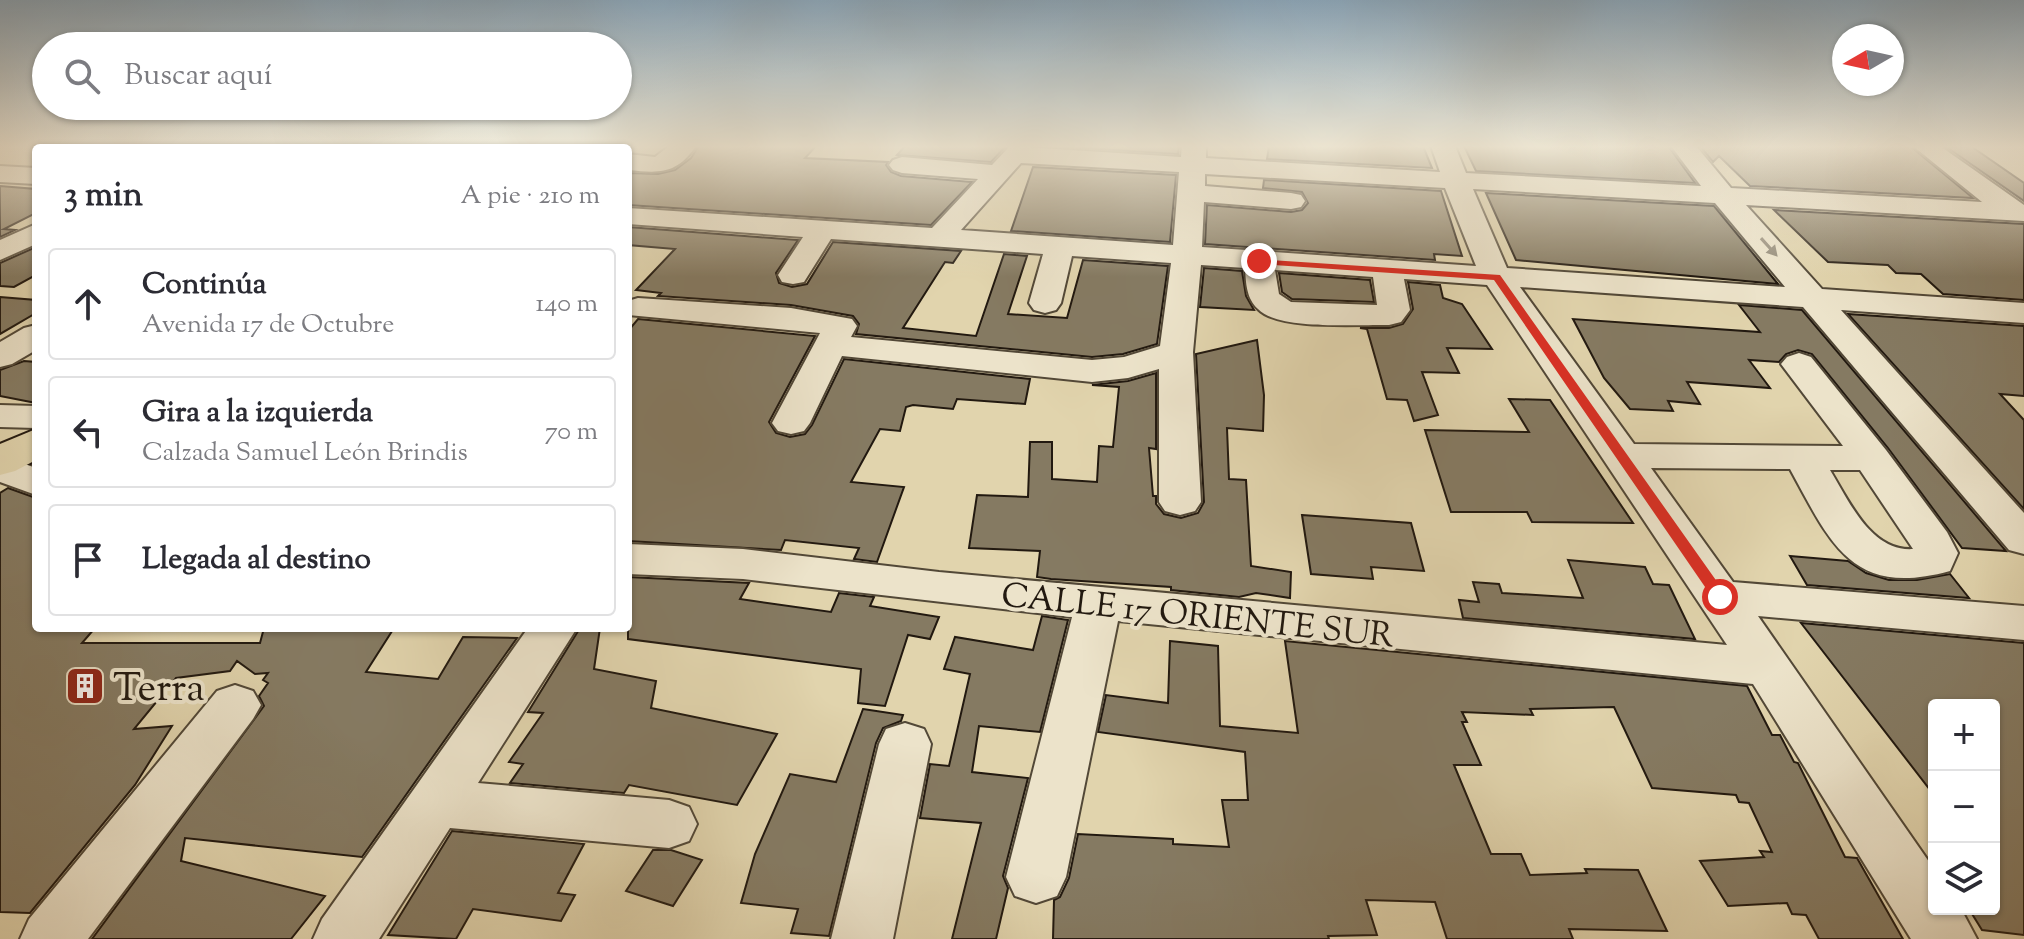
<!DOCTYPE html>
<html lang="es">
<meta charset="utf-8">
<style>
body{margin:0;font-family:"Sorts Mill Goudy",serif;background:#f2f2f3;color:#2b2b33}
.controls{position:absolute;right:24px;bottom:24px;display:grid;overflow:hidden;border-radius:8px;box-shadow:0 2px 6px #0004}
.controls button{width:72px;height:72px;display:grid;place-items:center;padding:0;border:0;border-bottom:2px solid #e1e1e2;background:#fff;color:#2b2b33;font:40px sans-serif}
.compass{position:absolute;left:1832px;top:24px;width:72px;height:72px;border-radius:50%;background:#fff;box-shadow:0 2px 6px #0004;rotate:261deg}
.stop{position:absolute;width:24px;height:24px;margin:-18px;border:6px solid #d93025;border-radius:50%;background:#fff}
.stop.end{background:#d93025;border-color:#fff;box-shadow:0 2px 8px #0008}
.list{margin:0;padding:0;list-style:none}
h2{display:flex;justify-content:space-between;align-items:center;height:104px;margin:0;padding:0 32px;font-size:34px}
h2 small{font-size:26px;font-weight:400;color:#7c7c81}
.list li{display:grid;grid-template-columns:52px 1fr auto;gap:24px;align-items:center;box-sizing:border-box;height:112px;margin:0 16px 16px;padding:0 16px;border:2px solid #e1e1e2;border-radius:8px}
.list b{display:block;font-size:30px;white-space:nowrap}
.list p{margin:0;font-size:26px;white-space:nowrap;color:#7c7c81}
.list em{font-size:26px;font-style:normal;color:#7c7c81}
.icon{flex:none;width:44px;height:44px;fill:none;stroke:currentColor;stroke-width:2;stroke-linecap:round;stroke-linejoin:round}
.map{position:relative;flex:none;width:2024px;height:939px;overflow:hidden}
.search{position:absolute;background:#fff;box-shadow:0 2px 6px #0004;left:32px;top:32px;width:600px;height:88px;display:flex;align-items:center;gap:20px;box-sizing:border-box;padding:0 28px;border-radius:44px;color:#7c7c81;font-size:30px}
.panel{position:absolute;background:#fff;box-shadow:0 2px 6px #0004;left:32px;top:144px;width:600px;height:488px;border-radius:8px}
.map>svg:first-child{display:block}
</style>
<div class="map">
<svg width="2024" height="939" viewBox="0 0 2024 939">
<rect width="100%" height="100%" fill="#e1d4ad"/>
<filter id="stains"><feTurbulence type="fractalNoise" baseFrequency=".0025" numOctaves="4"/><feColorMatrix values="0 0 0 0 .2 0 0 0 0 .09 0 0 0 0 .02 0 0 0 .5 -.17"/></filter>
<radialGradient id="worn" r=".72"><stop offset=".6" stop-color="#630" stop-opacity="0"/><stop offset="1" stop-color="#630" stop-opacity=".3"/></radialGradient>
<path fill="#857a62" stroke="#221910" stroke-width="2" d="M699,146H816L805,158L888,162L886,165L891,172L901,176L972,182L931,225L628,205V173L658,174L675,170L691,158Z
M905,146H1006L991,162L897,155Z
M1050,146H1179L1178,154Z
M1269,146H1423L1432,168L1267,159Z
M1464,146H1668L1695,183L1476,171Z
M1700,146H1910L1973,198L1750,186L1719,156L1713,162Z
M1945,146L1972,147L2024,183V201Z
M1033,167L1176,175L1170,242L1011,231Z
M1264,180L1441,191L1462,256L1434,254L1435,260L1205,244L1207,205L1291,212L1302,210L1308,203L1302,192L1263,188Z
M0,186L36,189V213L4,229L15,230L0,237Z
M1486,193L1714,206L1778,284L1516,260Z
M1774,210L2024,224V300L1943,294L1921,274L1896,273L1888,265L1828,262Z
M628,227L798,240L776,273L779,283L792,287L807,284L833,242L961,251L953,263L945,262L903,328L976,336L1004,254L1027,256L1008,314L1067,318L1083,260L1168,266L1157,344L1123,354L1092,357L856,334L859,324L853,316L791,305L658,296L661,293L636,290L675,249L628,245Z
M36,247V275L14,287L0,286V263Z
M1204,268L1242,271L1246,296L1254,310L1200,307Z
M1279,273L1370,280L1374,302L1292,299L1282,292Z
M1408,282L1440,285L1443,298L1462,304L1492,349L1447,348L1459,373L1422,372L1438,415L1414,421L1407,400L1387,399L1367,329L1360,328H1389L1403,324L1413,309Z
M0,297L36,300V313L0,334Z
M1739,305L1802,310L2006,551L1962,548L1888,448L1812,354L1798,350L1786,354L1779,362L1749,360L1770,388L1687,382L1700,404L1668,401L1673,411L1630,409L1604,378L1573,319L1760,332Z
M1848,314L2024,326V396L2000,394L2024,420V509Z
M638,319L815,336L769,422L776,433L790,437L805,434L812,425L844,359L1030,379L1025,404L957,399L953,409L913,405L906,407L900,431L880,429L851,482L904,487L877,562L854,559L859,548L785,540L781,550L628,541V331Z
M1257,340L1264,395L1263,431L1227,428L1229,479L1246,480L1251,566L1291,572L1290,598L1256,593L1239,597L1171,590V587L1051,579L1037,577L1040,551L969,548L977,495L1028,497L1030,442H1052V479L1097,482L1099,446L1113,447L1119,387L1092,385L1128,381L1156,373V449L1149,448L1153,496H1156V504L1164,514L1181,518L1198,513L1204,502L1196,354Z
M24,361L36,362V403L0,396V370Z
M1509,399L1550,400L1633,523L1532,522L1527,512H1451L1425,430L1529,432Z
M8,488L36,498V628H95L82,643H260L264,628H394L366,672L438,679L463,637L517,638L362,857L185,838L181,861L325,896L291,939H92L264,706L259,696L268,683L263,680L268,673L255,674L237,661L230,671L176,678L134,729L172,726L135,785L30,913L0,912V493Z
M1302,515L1411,523L1424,571L1371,567L1373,579L1311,574Z
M1790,556L1848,561L1866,573L1889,580H1917L1950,574L1969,598L1807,585Z
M1568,560L1645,567L1653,584L1669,585L1695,639L1463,618L1459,600L1479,602L1473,582L1499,584L1502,593L1583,598Z
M628,577L749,583L740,599L831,612L839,593L874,597L870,606L939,617L930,639L908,635L885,706L858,703L861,669L628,639Z
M1042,616L1068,620L1040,732L979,726L972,772L1028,778L1003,876L1008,888L996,939H952L981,823L920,818L930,764L949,766L970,674L944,669L955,637L1033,650Z
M1801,623L2024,643V935L1982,930L1969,909H1994V705H1934V795Z
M580,628H600L594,669L656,681L651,708L777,734L737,805L629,785L624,793L510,783L523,764L509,762L543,713L528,712Z
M1170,641L1218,646L1220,726L1298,733L1285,641L1747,686L1772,735H1780L1794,762L1798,763L1845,857L1857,858L1903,939H1819L1806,915L1792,914L1787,903L1728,906L1700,861L1764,857L1760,851L1772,852L1749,803L1739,802L1736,795L1652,788L1614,707L1530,709L1533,715L1462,712L1467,722H1462L1481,765H1454L1491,854H1521L1530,875L1587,873L1585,869L1638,870L1667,931L1569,929L1573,939H1447L1435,902L1366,900L1377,935L1328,936L1329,939H1053L1054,900L1060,897L1069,878L1078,834L1173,839V844L1229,847L1222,800H1248L1245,752L1098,732L1106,695L1168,703Z
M863,709L903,715L901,721L883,728L876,743L829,936L791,933L798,909L741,903L755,854L790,774L836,782Z
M452,831L584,844L558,893L575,895L561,921L473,909L456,939L388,935Z
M653,850H671L702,860L673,906L626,891Z"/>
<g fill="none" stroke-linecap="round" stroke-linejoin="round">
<g stroke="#524837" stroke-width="4">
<path id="minor" d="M669,146H696C676,175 659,173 628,170V154L655,157Z
M1010,146L1181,157L1182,146H1206V158L1440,172L1431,146H1455L1466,173L1701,186L1671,146H1696L1731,188L1982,202L1913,146H1940L2024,205V221L1746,205L1822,289L2024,303V323L1841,310L2024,513V554L2009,550L1803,307L1520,287L1634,444L1843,446L1781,364L1787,357L1799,353L1811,357L1886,450L1947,532L1958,553L1950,571C1852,598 1831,544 1790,469L1651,468L1733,582L2024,606V640L1758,616L1934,869V909H1961L1977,939H1911L1753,684L1118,621L1066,877L1057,896L1036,903L1015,896L1006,877L1072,617L743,579L628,574V544L743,549L939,572L1727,645L1487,285L1404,279L1410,310L1401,322L1389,325C1359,324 1279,331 1258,309C1246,298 1246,283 1245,268L1201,265L1193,352L1201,502L1195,511L1180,515L1165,511L1159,502V369L1128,378L1092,382L842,356L810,423L804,431L791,434L778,431L772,423L820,333L628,315V301L638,298L791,308L852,319L857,326L851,337L1092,360L1124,357L1160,346L1171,263L1072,256L1061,303L1056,310L1045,313L1034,310L1029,303L1043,254L831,239L804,282L793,284L782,282L778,275L803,237L628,224V208L932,228L978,179L902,173L893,170L889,165L893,160L902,157L992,165ZM1021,163L1179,172L1173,245L961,230ZM1205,174L1445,188L1476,266L1202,247L1204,202L1291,209L1301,207L1305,201L1301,195L1291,193L1205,186ZM1473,189L1715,203L1785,287L1507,268ZM1275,270L1373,277L1377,305L1291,302L1279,294ZM1830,470H1860L1913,549C1871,552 1849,501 1830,470Z
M0,166L36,168V184L0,182Z
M36,224V244L0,260V240Z
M36,325V350L12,364L0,367V342L24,328Z
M0,405L36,406V428L0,427Z
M0,455L36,468V495L0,482Z
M528,628H577L478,783L669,800L689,807L697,824L689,841L669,848L450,828L379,939H313L322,919Z
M235,685L253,691L261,705L253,719L88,939H20L29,919L217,691Z
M905,723L924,729L931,744L893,939H831L879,744L886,729Z"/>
</g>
<g stroke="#221910" stroke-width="4">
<path id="major" d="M36,429V460L15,471L0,475V444Z"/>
</g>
<use href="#minor" fill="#ece3ca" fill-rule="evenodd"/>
<use href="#major" fill="#e1d4ad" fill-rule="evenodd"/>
</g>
<defs><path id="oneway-solid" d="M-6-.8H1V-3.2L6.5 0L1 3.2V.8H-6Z" transform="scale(2)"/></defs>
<use fill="#918876" href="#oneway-solid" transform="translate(1769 247) rotate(48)"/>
<linearGradient id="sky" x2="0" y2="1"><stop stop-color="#8ba7bb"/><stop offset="0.53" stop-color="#f2ecda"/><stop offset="1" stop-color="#f2ecda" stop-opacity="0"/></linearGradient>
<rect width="2024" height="277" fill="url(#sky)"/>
<path fill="#d93025" d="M1256,259L1500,275L1725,593V600H1714L1494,280L1259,264Z"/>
<defs>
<g id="building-square" transform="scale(2)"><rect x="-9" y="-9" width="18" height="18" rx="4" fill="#8f2418" stroke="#ece3ca"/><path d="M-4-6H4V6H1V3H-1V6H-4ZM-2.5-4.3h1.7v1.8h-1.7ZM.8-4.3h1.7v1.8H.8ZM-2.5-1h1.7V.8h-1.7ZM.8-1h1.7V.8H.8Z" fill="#fff"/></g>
</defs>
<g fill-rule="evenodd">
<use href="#building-square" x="85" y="686"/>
</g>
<g text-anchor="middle" stroke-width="8" stroke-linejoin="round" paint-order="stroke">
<g font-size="34" fill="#221910" stroke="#ece3ca">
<text transform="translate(1198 614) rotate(6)" y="12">CALLE 17 ORIENTE SUR</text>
</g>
<g font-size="40" fill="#221910" stroke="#ece3ca" text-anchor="start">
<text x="113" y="700">Terra</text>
</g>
</g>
<rect width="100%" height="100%" filter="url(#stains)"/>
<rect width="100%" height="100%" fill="url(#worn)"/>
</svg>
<div class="controls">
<button>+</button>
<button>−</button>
<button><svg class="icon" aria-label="layers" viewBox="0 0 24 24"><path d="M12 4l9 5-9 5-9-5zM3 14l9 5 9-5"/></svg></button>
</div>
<svg class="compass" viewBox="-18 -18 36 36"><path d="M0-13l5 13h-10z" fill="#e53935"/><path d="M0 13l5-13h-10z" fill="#7c7c81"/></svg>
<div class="stop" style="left:1720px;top:597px"></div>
<div class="stop end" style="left:1259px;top:261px"></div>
<div class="search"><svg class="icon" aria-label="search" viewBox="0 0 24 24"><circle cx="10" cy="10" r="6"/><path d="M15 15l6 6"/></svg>Buscar aquí</div>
<section class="panel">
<h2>3 min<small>A pie · 210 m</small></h2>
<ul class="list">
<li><svg class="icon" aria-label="ahead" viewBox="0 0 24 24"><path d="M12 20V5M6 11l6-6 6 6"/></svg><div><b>Continúa</b><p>Avenida 17 de Octubre</p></div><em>140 m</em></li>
<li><svg class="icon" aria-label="left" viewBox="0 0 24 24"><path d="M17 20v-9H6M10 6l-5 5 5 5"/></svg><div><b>Gira a la izquierda</b><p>Calzada Samuel León Brindis</p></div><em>70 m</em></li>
<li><svg class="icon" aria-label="arrive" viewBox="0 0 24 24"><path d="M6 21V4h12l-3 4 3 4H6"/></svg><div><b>Llegada al destino</b></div></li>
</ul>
</section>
</div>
